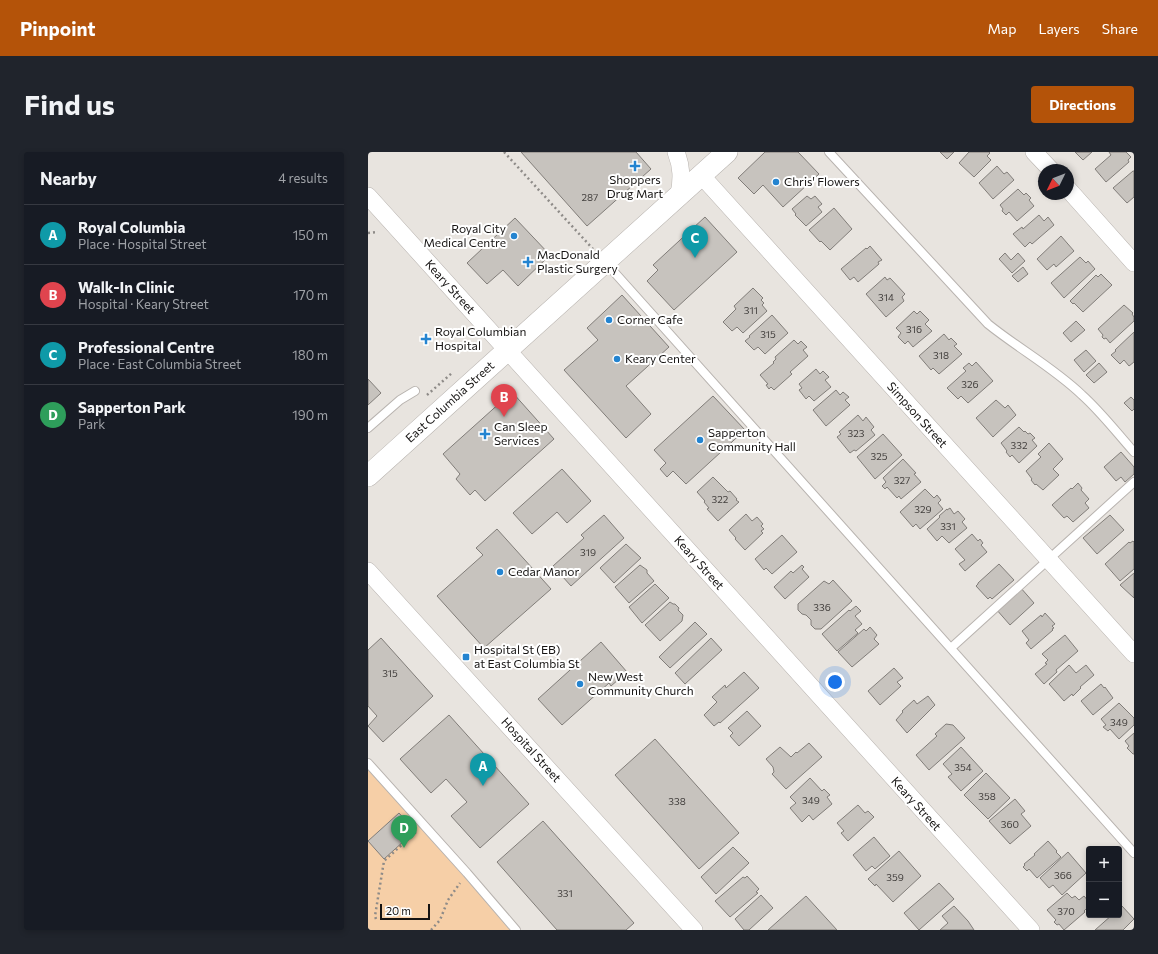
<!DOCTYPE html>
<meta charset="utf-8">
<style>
body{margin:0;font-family:Commissioner,sans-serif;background:#20242c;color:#f1f3f6}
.controls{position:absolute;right:12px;bottom:12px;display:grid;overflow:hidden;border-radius:4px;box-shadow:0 2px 6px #0003}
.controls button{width:36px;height:36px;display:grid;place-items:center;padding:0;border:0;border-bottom:1px solid #363941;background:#171b24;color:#f1f3f6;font:20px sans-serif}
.compass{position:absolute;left:670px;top:12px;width:36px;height:36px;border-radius:50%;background:#171b24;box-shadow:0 2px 6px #0003;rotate:227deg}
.scale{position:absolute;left:12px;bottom:10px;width:50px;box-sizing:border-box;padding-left:4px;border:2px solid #151312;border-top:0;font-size:11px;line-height:14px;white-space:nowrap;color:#151312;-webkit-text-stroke:3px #fff;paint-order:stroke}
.you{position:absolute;left:467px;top:530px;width:14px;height:14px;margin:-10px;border:3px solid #fff;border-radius:50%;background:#1a73e8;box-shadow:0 0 0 6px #1a73e833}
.badge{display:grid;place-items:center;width:26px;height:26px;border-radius:50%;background:#b45309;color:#fff;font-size:13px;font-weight:700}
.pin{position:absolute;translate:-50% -33px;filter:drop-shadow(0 1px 2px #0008)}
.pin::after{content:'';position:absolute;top:21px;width:14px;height:12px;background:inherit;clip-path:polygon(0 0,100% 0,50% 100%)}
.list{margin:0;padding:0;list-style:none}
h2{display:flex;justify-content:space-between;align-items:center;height:52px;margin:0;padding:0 16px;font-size:17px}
h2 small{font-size:13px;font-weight:400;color:#9ea1a6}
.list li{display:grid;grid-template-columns:26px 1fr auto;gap:12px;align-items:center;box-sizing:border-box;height:60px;padding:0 16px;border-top:1px solid #363941}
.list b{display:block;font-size:15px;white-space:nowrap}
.list p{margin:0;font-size:13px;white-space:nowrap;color:#9ea1a6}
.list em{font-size:13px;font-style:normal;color:#9ea1a6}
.map{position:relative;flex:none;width:766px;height:778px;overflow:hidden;border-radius:4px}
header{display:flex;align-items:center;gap:24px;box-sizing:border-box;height:56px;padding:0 20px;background:#b45309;color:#fff}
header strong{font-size:19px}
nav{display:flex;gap:22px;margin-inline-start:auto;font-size:14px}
.intro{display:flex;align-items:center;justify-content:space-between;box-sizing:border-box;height:96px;padding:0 24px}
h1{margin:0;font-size:28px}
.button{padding:10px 18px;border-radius:4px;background:#b45309;color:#fff;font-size:14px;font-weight:700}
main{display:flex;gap:24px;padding:0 24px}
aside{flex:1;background:#171b24;border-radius:4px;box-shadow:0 2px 6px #0003}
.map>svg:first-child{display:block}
</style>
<header>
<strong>Pinpoint</strong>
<nav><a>Map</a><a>Layers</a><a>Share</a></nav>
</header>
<div class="intro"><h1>Find us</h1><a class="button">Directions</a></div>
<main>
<aside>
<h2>Nearby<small>4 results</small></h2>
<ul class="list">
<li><span class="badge" style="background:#0f9aa8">A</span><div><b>Royal Columbia</b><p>Place · Hospital Street</p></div><em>150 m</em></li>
<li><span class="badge" style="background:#e0444e">B</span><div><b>Walk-In Clinic</b><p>Hospital · Keary Street</p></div><em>170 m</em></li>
<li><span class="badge" style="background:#0f9aa8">C</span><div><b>Professional Centre</b><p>Place · East Columbia Street</p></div><em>180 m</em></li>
<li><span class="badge" style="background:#2e9e5b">D</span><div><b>Sapperton Park</b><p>Park</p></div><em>190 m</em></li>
</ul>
</aside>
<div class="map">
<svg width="766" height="778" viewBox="0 0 766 778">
<rect width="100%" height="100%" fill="#e8e4df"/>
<path fill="#f6cfa7" d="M0,615L143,778H0Z"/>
<path fill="#c7c3be" stroke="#817d79" d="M153,0H268L283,17L219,74Z
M397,0H430L451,22L415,55L395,33L386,42L370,26Z
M572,0H586L579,7Z
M601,0H621L622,1L619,4L623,8L606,25L591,11Z
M707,0H724L715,8Z
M741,0H758L763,5L760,8L761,10L738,30L727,17L743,3Z
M629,14L636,22L639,20L646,28L625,47L611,31Z
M765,19H766V45L759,51L745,36Z
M650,37L656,43L658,41L663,46L661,48L666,54L649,69L641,60L638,63L634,59L635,57L632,53Z
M439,44L443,47L447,44L454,52L450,55L454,60L438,74L427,63L428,62L424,57Z
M466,56L484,77L462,98L453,89L452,90L441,78Z
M671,63L676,69L680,65L686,73L664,92L662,90L657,95L645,82L654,75L655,77Z
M337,65L369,100L306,158L279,129L290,118L285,113Z
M147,66L182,103L150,134L135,118L119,132L99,111Z
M693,84L706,99L688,115L686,112L679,118L669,107Z
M502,94L514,108L510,110L511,112L490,130L486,125L482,128L473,117L498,96L499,97Z
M637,101L643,108L650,101L657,109L644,121L631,107Z
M712,105L718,111L720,109L727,117L696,146L683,131Z
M655,115L660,122L650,130L644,124Z
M733,122L744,133L715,160L706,151L705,152L702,149L728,123L730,125Z
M517,125L519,128L522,126L537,142L534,145L536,149L518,165L498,142Z
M385,136L395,146L393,148L396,151L394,153L399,159L375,181L369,175L364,179L355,170L368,157L366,154Z
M254,143L301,195L258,234L283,262L258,286L196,218L230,188L219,176Z
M756,153L765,161L764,162L766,165V169L742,191L738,186L736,187L734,185L735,183L730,177Z
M546,159L549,162L552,159L561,168L557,172L564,179L545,195L540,189L537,192L530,185L533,181L528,176Z
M404,163L420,181L397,202L390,195L386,198L377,189L382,185L381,184Z
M708,169L717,178L703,190L695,181Z
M766,180V210L761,214L756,208L752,212L743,203L748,199L747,198Z
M576,182L581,188L583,186L589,192L586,194L594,202L571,222L565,216L563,218L551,204Z
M426,188L430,192L433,189L439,195L435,198L440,204L422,220L424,222L406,238L403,235L401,237L398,233L400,232L392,223L406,211L405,210L408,207L407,205Z
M718,198L728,209L716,220L706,208Z
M608,210L625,229L600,251L593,244L590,247L579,236L598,219L595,216L601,211L604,214Z
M731,211L739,220L726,231L718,223Z
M448,217L452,222L455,219L461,225L457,228L463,235L446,249L441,244L438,247L431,238L434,236L431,232Z
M0,227L13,241L0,253Z
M468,238L472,243L475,240L481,245L477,248L482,253L458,274L445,258Z
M144,240L186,287L117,349L107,338L102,343L88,327L92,322L75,302Z
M345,244L377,278L318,332L305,319L299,325L292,317L298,311L286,298Z
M763,245L766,248V257L764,259L756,251Z
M628,248L637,256L640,253L648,263L625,285L608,266Z
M490,263L495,269L498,265L506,275L503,278L507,283L488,299L486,298L482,301L469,285L473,282L471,280Z
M651,275L656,280L657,279L660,282L662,281L667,286L664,288L669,294L651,311L644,303L642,305L638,300L639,299L633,291Z
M515,282L534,303L507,327L489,305Z
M681,291L695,307L685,317L691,323L675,338L668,332L667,333L663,328L664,327L658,319L673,305L670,302Z
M753,300L766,315V322L757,330L753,325L748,329L736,315Z
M535,307L548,321L546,322L553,330L533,347L531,344L529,346L519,335L517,337L514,334L518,330L515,326Z
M194,317L223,349L199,371L189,360L164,382L145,361Z
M345,325L360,340L362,339L369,347L368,348L371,350L350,369L339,357L341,356L336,350L337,349L329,340Z
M710,331L714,336L713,338L721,347L717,351L721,356L705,370L699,364L696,366L684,353L703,336L704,337Z
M557,337L566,346L569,343L573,348L570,351L575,357L552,377L548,372L545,375L532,360Z
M582,356L586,362L590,359L597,367L594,370L599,376L581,391L574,384L569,389L559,377L572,365L571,364L579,357V358Z
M378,362L384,369L389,365L395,372L393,374L396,377L393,379L395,381L377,398L367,387L368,386L361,378Z
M236,363L256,386L203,434L185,414L216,386L213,383Z
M742,363L756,378L729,402L715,386Z
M129,377L183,437L116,496L69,444L115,403L108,396Z
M604,382L610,389L612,387L615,391L613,393L619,400L597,419L591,412L597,408L587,397Z
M414,383L429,400L404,422L398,416L396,418L387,407Z
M765,389L766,390V417L752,429L737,412L761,390L762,391Z
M258,392L273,406L246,431L232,416Z
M631,412L646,428L624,447L622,445L620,447L608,434L610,432V431Z
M272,413L279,418V421L286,429L261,451L247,435Z
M434,413L436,415L434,417L441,425L417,447L406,435L423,419L425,421Z
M766,421V446L752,433Z
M465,428L484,449L453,477H447L443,473V468L438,463L434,462L430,458V452L456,429L461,432Z
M287,432L301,446L274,471L261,455Z
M652,435L666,451L642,473L628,457Z
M302,450L305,452H307L311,456L310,458L315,463L314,469L292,489L277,473Z
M488,454L493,459L487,464L494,472L487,478L490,481L469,499L454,482L481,458L482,459Z
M677,461L687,472L684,474L686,476L684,477L685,478L663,497L658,491L661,488L654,479L673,463L674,465Z
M327,470L339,482L302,516L291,505Z
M502,475L509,483L506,487L511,492L484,515L470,500L496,477L498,479Z
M697,483L710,499L688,518L689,520L676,532L667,522L679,512L677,511L680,508L674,502Z
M13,486L65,544L15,590L0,574L9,564L0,554V498Z
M343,486L354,498L317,532L307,521Z
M233,490L259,520L243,534L241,531L194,573L170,547Z
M701,513L708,521L718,513L726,523L712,535L713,536L705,544L704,542L696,549L681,532Z
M526,516L535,526L529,530L533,534L512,553L500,539Z
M376,520L391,536L352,571L351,570L346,574L336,563L349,550L344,545L357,533L358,536Z
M733,532L736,536L737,535L745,546L725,563L713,549Z
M560,544L567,553L539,581L528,568L535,560L534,559L546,548L549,552Z
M751,551L766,566V573L751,587L742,577L740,579L735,575L738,573L733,567Z
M379,559L393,574L371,594L362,584L365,581L360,576Z
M81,563L161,652L112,696L83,664L99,650L78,627L63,641L32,607Z
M578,572L585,573L597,586L561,618L548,603L569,584L567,582Z
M766,581V602H765L759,596L761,594L757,589Z
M287,587L371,681L331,717L247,623Z
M441,591L454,605L418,637L404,622L406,620L405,615L398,607L412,595L423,605L428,600L429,601Z
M593,595L615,619L593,639L580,625L584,622L575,612Z
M618,621L642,646L620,667L596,643Z
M442,626L454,639L456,637L462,643L459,645L464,652L445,668L441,663L434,670L422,656L428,651L422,645Z
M647,647L657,659L653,662L663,674L642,692L621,669Z
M490,653L497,661L500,659L506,665L480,689L473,681L476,679L469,671Z
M31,661L47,679L16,707L0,689Z
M175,669L266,771L258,778H189L129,710Z
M506,685L522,704L507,717L504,714L498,719L485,703Z
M680,689L689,699L688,700L693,705L669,726L661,717L659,719L655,715L657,713L656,712L667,703L666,702Z
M365,695L381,711L348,742L333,725Z
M531,699L553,724L525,750L508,732L507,734L500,727Z
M700,700L718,721L694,743L685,733L681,736L672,726Z
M379,724L391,737L388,740L390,741L362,765L347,749L375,725L377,726Z
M571,731L586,747L551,778L536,761Z
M699,741L704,746L707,744L711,748L716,744L721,750V754L716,759L717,760L696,778L691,772L689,773L686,770L688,768L679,758Z
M393,743L405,756L381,778H376L367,767Z
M438,744L469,778H400Z
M586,754L600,769L606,778H572L580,771L574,764Z
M754,754L766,767L755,778H727L744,763H751V756Z"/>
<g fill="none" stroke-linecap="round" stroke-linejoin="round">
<g stroke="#b8b3af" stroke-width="10">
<path id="service" d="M461,0L620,172C651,197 686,216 714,243C733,260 749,281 766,300
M238,111L766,701
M0,276L32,248L47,239
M583,496L766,330
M0,611L99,721L148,778"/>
</g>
<g stroke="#b8b3af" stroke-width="18">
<path id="minor" d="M308,0C314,15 314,27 311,43
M666,0L683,18
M333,23L766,502
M700,37L766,111
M0,44L663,778
M0,419L326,778"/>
</g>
<g stroke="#b8b3af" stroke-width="22">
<path id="tertiary" d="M0,324L359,0"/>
</g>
<path stroke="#8e8b88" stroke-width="2.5" stroke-dasharray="2 3" stroke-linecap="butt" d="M136,0L225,97
M0,81L10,80
M59,243L84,221
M8,767L7,764L16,709L48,680
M63,778L72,768L80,748L92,731"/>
<use href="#service" stroke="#fff" stroke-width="8"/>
<use href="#minor" stroke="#fff" stroke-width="17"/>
<use href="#tertiary" stroke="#fff" stroke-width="21"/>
</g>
<g fill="#2484d0" stroke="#fff" stroke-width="1.5">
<path d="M265 8h4v4h4v4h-4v4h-4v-4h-4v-4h4z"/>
<circle cx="408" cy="30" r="4"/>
<circle cx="146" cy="84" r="4"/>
<path d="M158 104h4v4h4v4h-4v4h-4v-4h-4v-4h4z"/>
<circle cx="241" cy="168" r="4"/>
<path d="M56 181h4v4h4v4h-4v4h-4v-4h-4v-4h4z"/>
<circle cx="249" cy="207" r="4"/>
<path d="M115 276h4v4h4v4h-4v4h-4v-4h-4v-4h4z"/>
<circle cx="332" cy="288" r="4"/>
<circle cx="132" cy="420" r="4"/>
<rect x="94" y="501" width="8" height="8" rx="2"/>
<circle cx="212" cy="532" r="4"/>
</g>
<g text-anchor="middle" stroke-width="4" stroke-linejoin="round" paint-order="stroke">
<g font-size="10" fill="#423f3d">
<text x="222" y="49">287</text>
<text x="518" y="149">314</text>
<text x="383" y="162">311</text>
<text x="546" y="181">316</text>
<text x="400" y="186">315</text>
<text x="573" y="207">318</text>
<text x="602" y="236">326</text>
<text x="488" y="285">323</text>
<text x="651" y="297">332</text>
<text x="511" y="308">325</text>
<text x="534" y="332">327</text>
<text x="352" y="351">322</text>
<text x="555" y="361">329</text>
<text x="580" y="378">331</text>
<text x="220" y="404">319</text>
<text x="454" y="459">336</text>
<text x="22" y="525">315</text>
<text x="751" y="574">349</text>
<text x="595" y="619">354</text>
<text x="619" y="648">358</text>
<text x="443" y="652">349</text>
<text x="309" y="653">338</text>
<text x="642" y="676">360</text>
<text x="695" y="727">366</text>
<text x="527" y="729">359</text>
<text x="197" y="745">331</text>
<text x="698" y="763">370</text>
</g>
<g font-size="12" fill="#151312" stroke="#fff" text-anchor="start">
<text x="267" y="32" text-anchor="middle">Shoppers<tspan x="267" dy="14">Drug Mart</tspan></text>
<text x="416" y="34">Chris' Flowers</text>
<text x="138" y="81" text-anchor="end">Royal City<tspan x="138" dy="14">Medical Centre</tspan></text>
<text x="169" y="107">MacDonald<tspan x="169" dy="14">Plastic Surgery</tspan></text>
<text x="249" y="172">Corner Cafe</text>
<text x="67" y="184">Royal Columbian<tspan x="67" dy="14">Hospital</tspan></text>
<text x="257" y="211">Keary Center</text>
<text x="126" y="279">Can Sleep<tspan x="126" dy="14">Services</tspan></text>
<text x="340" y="285">Sapperton<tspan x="340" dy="14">Community Hall</tspan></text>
<text x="140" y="424">Cedar Manor</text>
<text x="106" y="502">Hospital St (EB)<tspan x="106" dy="14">at East Columbia St</tspan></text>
<text x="220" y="529">New West<tspan x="220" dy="14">Community Church</tspan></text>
</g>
<g font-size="12" fill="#151312" stroke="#fff">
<text transform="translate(82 135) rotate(48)" y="4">Keary Street</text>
<text transform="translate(82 250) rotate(-42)" y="4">East Columbia Street</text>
<text transform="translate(549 263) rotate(48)" y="4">Simpson Street</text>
<text transform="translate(331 411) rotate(48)" y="4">Keary Street</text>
<text transform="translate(163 598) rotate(48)" y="4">Hospital Street</text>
<text transform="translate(548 652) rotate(48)" y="4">Keary Street</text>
</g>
</g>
</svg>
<div class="controls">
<button>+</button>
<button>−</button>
</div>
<svg class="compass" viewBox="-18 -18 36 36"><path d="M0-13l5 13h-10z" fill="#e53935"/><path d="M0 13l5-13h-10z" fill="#9ea1a6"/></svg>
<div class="scale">20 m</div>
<div class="you"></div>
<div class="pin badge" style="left:115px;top:634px;background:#0f9aa8">A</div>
<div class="pin badge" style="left:136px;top:265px;background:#e0444e">B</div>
<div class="pin badge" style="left:327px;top:106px;background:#0f9aa8">C</div>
<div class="pin badge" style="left:36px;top:696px;background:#2e9e5b">D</div>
</div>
</main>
